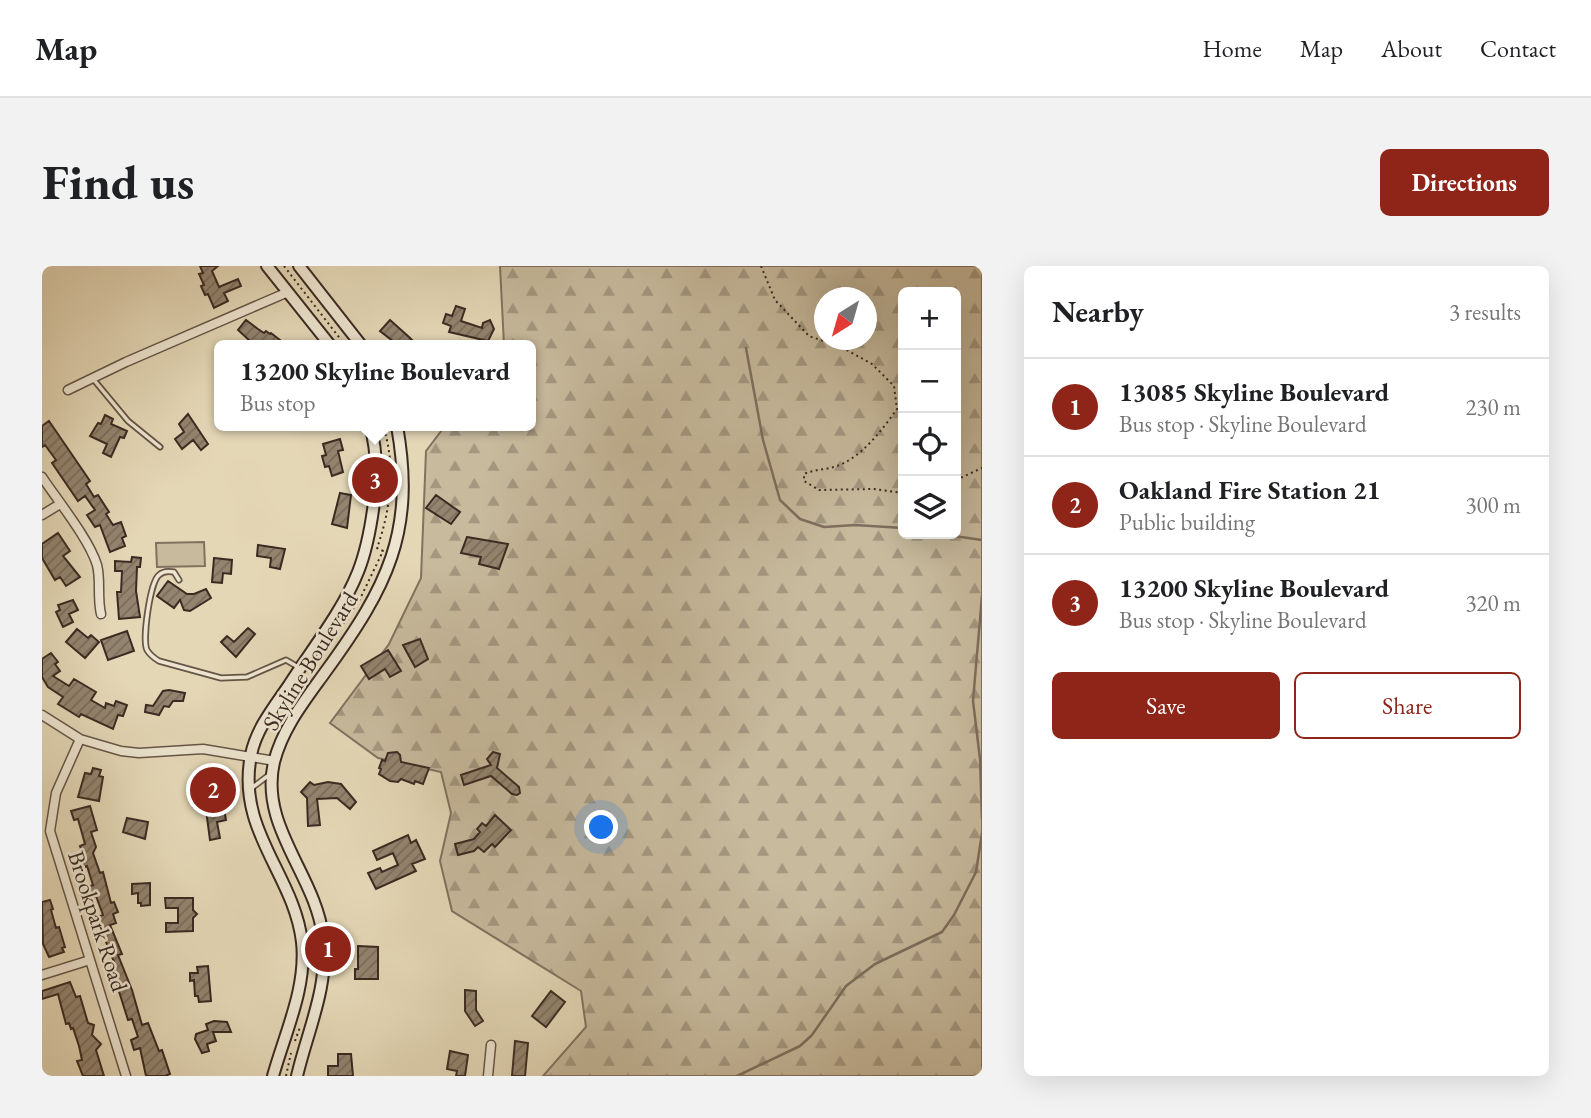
<!DOCTYPE html>
<meta charset="utf-8">
<style>
body{margin:0;font-family:"EB Garamond",serif;background:#f2f2f2;color:#202124}
.controls{position:absolute;right:21px;top:21px;display:grid;overflow:hidden;border-radius:10px;box-shadow:0 7px 28px #0002}
.controls button{width:63px;height:63px;display:grid;place-items:center;padding:0;border:0;border-bottom:2px solid #e0e0e0;background:#fff;color:#202124;font:35px sans-serif}
.compass{position:absolute;left:772px;top:21px;width:63px;height:63px;border-radius:50%;background:#fff;box-shadow:0 7px 28px #0002;rotate:217deg}
.you{position:absolute;left:560px;top:562px;width:24px;height:24px;margin:-18px;border:5px solid #fff;border-radius:50%;background:#1a73e8;box-shadow:0 0 0 10px #1a73e833}
.badge{display:grid;place-items:center;width:46px;height:46px;border-radius:50%;background:#8f2418;color:#fff;font-size:23px;font-weight:700}
.pin{position:absolute;translate:-50% -50%;border:4px solid #fff;box-shadow:0 2px 7px #0006}
.popup{position:absolute;left:172px;top:74px;width:322px;height:91px;box-sizing:border-box;display:grid;place-content:center;border-radius:10px;background:#fff;filter:drop-shadow(0 2px 5px #0005);font-size:23px;white-space:nowrap;color:#757577}
.popup b{font-size:26px;color:#202124}
.popup::after{content:'';position:absolute;left:50%;top:100%;margin-left:-14px;border:14px solid transparent;border-top-color:#fff}
.list{margin:0;padding:0;list-style:none}
h2{display:flex;justify-content:space-between;align-items:center;height:91px;margin:0;padding:0 28px;font-size:30px}
h2 small{font-size:23px;font-weight:400;color:#757577}
.list li{display:grid;grid-template-columns:46px 1fr auto;gap:21px;align-items:center;box-sizing:border-box;height:98px;padding:0 28px;border-top:2px solid #e0e0e0}
.list b{display:block;font-size:26px;white-space:nowrap}
.list p{margin:0;font-size:23px;white-space:nowrap;color:#757577}
.list em{font-size:23px;font-style:normal;color:#757577}
.actions{display:flex;gap:14px;padding:21px 28px}
.actions a{flex:1;padding:16px 0;border:2px solid #8f2418;border-radius:10px;text-align:center;font-size:24px;color:#8f2418}
.actions .main{background:#8f2418;color:#fff}
.icon{flex:none;width:38px;height:38px;fill:none;stroke:currentColor;stroke-width:2;stroke-linecap:round;stroke-linejoin:round}
.map{position:relative;flex:none;width:940px;height:810px;overflow:hidden;border-radius:10px}
header{display:flex;align-items:center;gap:42px;box-sizing:border-box;height:98px;padding:0 35px;background:#fff;border-bottom:2px solid #e0e0e0}
header strong{font-size:33px}
nav{display:flex;gap:38px;margin-inline-start:auto;font-size:24px}
.intro{display:flex;align-items:center;justify-content:space-between;box-sizing:border-box;height:168px;padding:0 42px}
h1{margin:0;font-size:49px}
.button{padding:18px 32px;border-radius:10px;background:#8f2418;color:#fff;font-size:24px;font-weight:700}
main{display:flex;gap:42px;padding:0 42px}
aside{flex:1;background:#fff;border-radius:10px;box-shadow:0 7px 28px #0002}
.map>svg:first-child{display:block}
</style>
<header>
<strong>Map</strong>
<nav><a>Home</a><a>Map</a><a>About</a><a>Contact</a></nav>
</header>
<div class="intro"><h1>Find us</h1><a class="button">Directions</a></div>
<main>
<div class="map">
<svg width="940" height="810" viewBox="0 0 940 810">
<defs>
<pattern id="forest-firs" width="22" height="20" patternUnits="userSpaceOnUse" patternTransform="scale(1.75)"><rect width="22" height="20" fill="#c7ba9d"/><path d="M5 1l3.5 6h-7zM16 11l3.5 6h-7z" fill="#a39780"/></pattern>
<pattern id="building-hatch" width="6" height="6" patternUnits="userSpaceOnUse" patternTransform="scale(1.75)"><rect width="6" height="6" fill="#93846f"/><path d="M-1 1l2-2M0 6l6-6M5 7l2-2" fill="none" stroke="#796c5b"/></pattern>
</defs>
<rect width="100%" height="100%" fill="#e4d7b6"/>
<filter id="stains"><feTurbulence type="fractalNoise" baseFrequency=".00286" numOctaves="4"/><feColorMatrix values="0 0 0 0 .2 0 0 0 0 .09 0 0 0 0 .02 0 0 0 .5 -.17"/></filter>
<radialGradient id="worn" r=".72"><stop offset=".6" stop-color="#630" stop-opacity="0"/><stop offset="1" stop-color="#630" stop-opacity=".3"/></radialGradient>
<path fill="url(#forest-firs)" stroke="#817260" stroke-width="2" fill-rule="evenodd" d="M458,0H940V810H501L544,761L539,725L410,645L398,595L409,547L399,506L336,492L288,457L347,378L379,312L384,185L403,160H489V79H462ZM861,26H914V268H861ZM782,32H824V74H782Z"/>
<path fill="#c7ba9d" stroke="#817260" stroke-width="2" d="M162,276L163,300L115,301L114,277Z"/>
<g fill="none" stroke-linecap="round" stroke-linejoin="round">
<path stroke="#7e6e5d" stroke-width="2.5" d="M704,82L721,174L738,234L758,253L782,261L813,259L861,262
M898,268L940,274
M940,330L931,435L938,493L940,552
M695,810L758,780L770,769L804,720L833,698L900,666L912,649L934,606L940,567"/>
</g>
<path fill="url(#building-hatch)" stroke="#3b2a22" stroke-width="2" d="M158,0H176L170,5L177,21L196,13L199,20L182,27L186,35L172,42L166,28L163,29L159,20L162,19L157,8L161,7Z
M414,40L423,43L419,55L440,62L441,57L448,54L452,63L446,75L407,66L409,60L401,57L404,48L410,50Z
M204,54L216,63L222,67L224,65L228,68L229,67L238,74L233,79H216L209,76L196,64Z
M348,54L367,71L375,79H356L338,65Z
M146,148L166,178L159,184L151,174L140,183L133,173L142,166L137,158Z
M63,149L71,153L69,158L85,165L82,172L78,171L69,191L61,187L65,178L48,170L56,157L59,158Z
M7,155L48,215L44,218L52,231L56,229L67,246L64,248L71,259L79,256L84,270L80,272L83,280L68,286L58,259L53,261L45,249L53,244L43,230L36,235L10,197L14,194L3,179L0,181V160Z
M298,173L301,184L296,185L301,206L290,210L287,200L283,201L280,190L284,189L281,178Z
M298,227L309,229L305,262L290,258Z
M394,229L418,246L409,258L384,242Z
M16,267L28,285L21,290L38,311L24,320L18,311L13,314L0,292V278Z
M425,271L466,278L457,303L437,298L439,291L419,287Z
M216,279L243,283L238,303L228,301L229,292L215,290Z
M90,291L99,292L98,301H95L94,325L98,351L77,353L75,326H79L80,305H73V295L89,296Z
M172,292L190,294L189,308L181,307L180,317L170,316Z
M126,315L145,328H152L164,323L169,332L148,345L142,344L138,334L132,342L115,330Z
M31,334L36,344L27,348L31,356L21,361L14,346L18,344L16,339Z
M206,362L213,368L194,391L179,376L185,370L192,376Z
M35,363L46,372L49,369L57,376L43,392L24,376Z
M85,365L92,385L66,394L59,374Z
M378,373L386,393L373,401L361,379Z
M346,384L359,405L348,411L343,403L327,413L319,400Z
M9,387L16,396L13,398L18,405L11,410L27,420L32,413L54,426L49,434L63,442L64,437L72,440L74,435L85,439L81,450L76,449L71,463L39,448L37,451L16,438L21,431L6,421L0,411V393Z
M127,424L143,427L141,435H131L127,441L122,440L117,449L103,446L104,439L111,440L121,425Z
M355,486L358,489L359,496L387,502L381,518L373,515L372,518L359,513L356,516L348,515L337,508L339,503L337,502L340,494L343,495L346,487Z
M451,486L458,488L455,502L477,521L478,527L475,529L470,528L449,510L422,519L419,509L449,499L445,493Z
M51,502L59,504L57,510L61,511L57,535L36,531L43,507L49,508Z
M175,504L184,554L175,556L178,572L168,574L159,506Z
M268,516L272,519L286,516L299,518L314,536L308,543L295,532L275,533L278,559L266,560L265,532L259,526Z
M48,540L55,564L49,566L54,581L51,587L58,607L61,606L69,637L72,636L76,646L71,648L74,657L68,659L80,688L76,689L90,724L100,759L106,757L117,785L120,784L128,808L123,810H104L98,782L92,784L89,774L96,771L90,753L86,754L68,697L72,696L54,651L61,649L54,630L49,632L45,621L51,619L45,600L38,602L34,591L41,589L38,580L43,578L36,553L32,554L29,545Z
M453,549L469,564L453,581L450,578L442,586L436,581L432,585L416,589L413,578L432,573L438,566L435,563L440,557L444,560Z
M85,552L106,556L103,573L81,566Z
M366,569L369,577L374,574L383,593L370,598L374,605L334,623L326,607L338,602L340,606L356,599L351,587L335,594L331,585Z
M108,617V639L99,640V637H96V627L90,628V618Z
M123,632H151V644L155,648L151,652V665L124,666V657H136V642H124Z
M8,634L11,643L9,644L14,662L17,661L23,681L20,682L22,686L7,691L1,678L0,636Z
M316,680L336,681V713H313V703H316Z
M166,700L169,735L157,736L156,730H153L152,714L148,715V707H156L155,701Z
M28,716L34,731L38,730L46,757L52,759L50,769L59,778L54,784L62,810H41L35,795L40,794L37,780L31,762L29,763L27,757L24,758L16,728L0,733V725Z
M423,724L434,725V744L441,755L433,760L423,745Z
M509,725L523,736L504,761L490,750Z
M172,755L185,756L189,766H171L174,775L165,778L167,785L160,787L153,773L154,768L166,764L164,758Z
M473,775L486,777L483,810H470Z
M408,785L426,789L423,810H414L415,805L405,803Z
M296,788H309L311,810H286V800H296Z"/>
<g fill="none" stroke-linecap="round" stroke-linejoin="round">
<g stroke="#655547" stroke-width="7">
<path id="lane" d="M52,114L86,155L118,181
M137,314L132,306C127,305 121,305 117,309C108,316 100,374 105,384C108,389 112,392 117,395L179,412L205,411L244,394L256,401
M211,521L227,509
M263,699L280,701"/>
</g>
<g stroke="#655547" stroke-width="11">
<path id="street" d="M26,124L84,96L246,26
M0,211C16,235 47,273 55,299C59,314 55,331 59,348
M0,249L18,238
M0,449L38,473L79,485L97,487L161,483L233,495
M38,473L14,527L8,565L84,810
M0,709L48,694
M446,810L449,779"/>
</g>
<g stroke="#3b2a22" stroke-width="14">
<path id="secondary" d="M225,0L288,79
M257,0L319,79
M231,810C243,767 265,721 260,676C252,608 194,565 209,489C214,463 232,441 247,419C270,383 300,346 316,306C326,281 330,255 333,228C335,205 335,183 328,160
M255,810C266,763 287,721 281,671C274,609 217,561 232,496C241,461 264,433 284,405C345,321 374,266 355,160"/>
</g>
<path stroke="#3b2a22" stroke-width="2" stroke-dasharray="2 3.5" stroke-linecap="butt" d="M242,0L303,79
M719,0L733,34L767,70L801,82L830,98L852,120L855,143C840,164 820,191 795,200C784,204 773,203 762,208V215L777,224L832,223L861,227
M914,214L940,202
M292,371L318,333L341,285L335,282C349,243 354,199 341,160
M253,775L258,761
M244,810L249,787"/>
<use href="#lane" stroke="#ede5d0" stroke-width="3.5"/>
<use href="#street" stroke="#ede5d0" stroke-width="8"/>
<use href="#secondary" stroke="#ede5d0" stroke-width="10"/>
</g>
<g text-anchor="middle" stroke-width="5" stroke-linejoin="round" paint-order="stroke">
<g font-size="23" fill="#3b2a22" stroke="#ede5d0">
<text transform="translate(268 395) rotate(-58)" y="8">Skyline Boulevard</text>
<text transform="translate(56 655) rotate(72)" y="8">Brookpark Road</text>
</g>
</g>
<rect width="100%" height="100%" filter="url(#stains)"/>
<rect width="100%" height="100%" fill="url(#worn)"/>
</svg>
<div class="controls">
<button>+</button>
<button>−</button>
<button><svg class="icon" aria-label="locate" viewBox="0 0 24 24"><circle cx="12" cy="12" r="6"/><path d="M12 2v4M12 18v4M2 12h4M18 12h4"/></svg></button>
<button><svg class="icon" aria-label="layers" viewBox="0 0 24 24"><path d="M12 4l9 5-9 5-9-5zM3 14l9 5 9-5"/></svg></button>
</div>
<svg class="compass" viewBox="-18 -18 36 36"><path d="M0-13l5 13h-10z" fill="#e53935"/><path d="M0 13l5-13h-10z" fill="#757577"/></svg>
<div class="you"></div>
<div class="pin badge" style="left:286px;top:683px">1</div>
<div class="pin badge" style="left:171px;top:524px">2</div>
<div class="pin badge" style="left:333px;top:214px">3</div>
<div class="popup"><b>13200 Skyline Boulevard</b>Bus stop</div>
</div>
<aside>
<h2>Nearby<small>3 results</small></h2>
<ul class="list">
<li><span class="badge">1</span><div><b>13085 Skyline Boulevard</b><p>Bus stop · Skyline Boulevard</p></div><em>230 m</em></li>
<li><span class="badge">2</span><div><b>Oakland Fire Station 21</b><p>Public building</p></div><em>300 m</em></li>
<li><span class="badge">3</span><div><b>13200 Skyline Boulevard</b><p>Bus stop · Skyline Boulevard</p></div><em>320 m</em></li>
</ul>
<div class="actions"><a class="main">Save</a><a>Share</a></div>
</aside>
</main>
